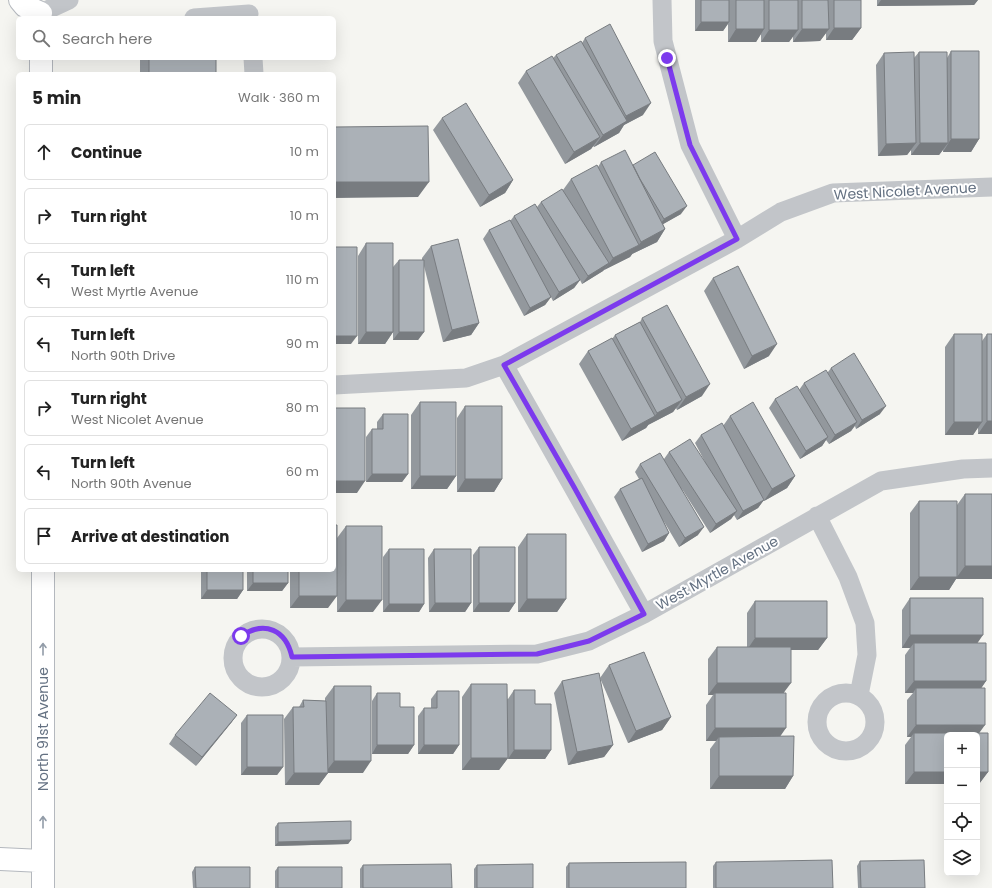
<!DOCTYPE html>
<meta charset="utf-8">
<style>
body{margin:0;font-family:Poppins,sans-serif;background:#f6f6f6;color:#222}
.controls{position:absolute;right:12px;bottom:12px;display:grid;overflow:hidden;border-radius:6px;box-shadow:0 4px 16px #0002}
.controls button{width:36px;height:36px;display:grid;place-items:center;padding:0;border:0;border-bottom:1px solid #e0e0e0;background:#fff;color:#222;font:20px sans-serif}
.stop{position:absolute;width:12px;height:12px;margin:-9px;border:3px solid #7c3aed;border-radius:50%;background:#fff}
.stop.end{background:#7c3aed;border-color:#fff;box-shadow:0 1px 4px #0008}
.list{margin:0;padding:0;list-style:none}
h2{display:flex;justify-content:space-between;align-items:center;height:52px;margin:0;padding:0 16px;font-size:17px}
h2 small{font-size:13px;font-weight:400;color:#767676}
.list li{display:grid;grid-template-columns:26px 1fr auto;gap:12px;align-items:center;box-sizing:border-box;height:56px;margin:0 8px 8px;padding:0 8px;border:1px solid #e0e0e0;border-radius:6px}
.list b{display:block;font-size:15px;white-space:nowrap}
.list p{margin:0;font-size:13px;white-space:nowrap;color:#767676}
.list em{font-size:13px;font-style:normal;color:#767676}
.icon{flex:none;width:22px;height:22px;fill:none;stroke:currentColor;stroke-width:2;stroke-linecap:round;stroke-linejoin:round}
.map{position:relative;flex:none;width:992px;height:888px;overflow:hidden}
.search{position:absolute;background:#fff;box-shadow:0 4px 16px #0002;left:16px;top:16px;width:320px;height:44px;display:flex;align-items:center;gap:10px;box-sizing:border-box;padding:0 14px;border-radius:6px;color:#767676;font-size:15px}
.panel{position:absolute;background:#fff;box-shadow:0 4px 16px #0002;left:16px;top:72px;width:320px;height:500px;border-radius:6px}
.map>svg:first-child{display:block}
</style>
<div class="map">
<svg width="992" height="888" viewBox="0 0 992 888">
<rect width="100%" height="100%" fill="#f5f5f1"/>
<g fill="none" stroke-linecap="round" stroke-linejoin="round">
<g stroke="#b4b8be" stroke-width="24">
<path id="secondary" d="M20,0L25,6L41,13
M41,58V74
M43,570V888
M0,859L42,861"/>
</g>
<path stroke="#c2c5c9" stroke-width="19" d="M662,0L663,41L690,145L737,239
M41,13L69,0
M194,18L249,14
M253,58L254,74
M504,365L573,487L644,614
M334,385L466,378L504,365L737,239L781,212L833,193L992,187
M817,516L848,577L865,623L867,655L859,695
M233 658a29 29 0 1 1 58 0a29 29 0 1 1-58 0Z
M292,657L537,654L589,641L644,614L881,481L963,469L992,468
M817 722a29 29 0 1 1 58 0a29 29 0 1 1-58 0Z"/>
<use href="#secondary" stroke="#fff" stroke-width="22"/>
</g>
<path fill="#93989d" d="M695,0H861V28L852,40H826V33L820,41L793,42V36L789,42H761V34L756,42H728V24L723,31H695Z
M877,0H978L974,5L877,6Z
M585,38L643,115L624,125L619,133L594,147L593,146L591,149L565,164L518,83L526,71L553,58L556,55L582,43Z
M951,51L979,139L971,152H943V150L939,155H911V150L907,155L878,156L876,65L884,53L914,58L919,52L947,58Z
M140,58H216V74H140Z
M442,118L513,180L505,193L480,207L433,130Z
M601,162L633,165L681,214L663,224L665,229L657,242L632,254L630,257L604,270L603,271L582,284L580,280L574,288L553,301L551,297L545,305L524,316L483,239L489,230L511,220L514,216L537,207L541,202L563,190L571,179L598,167Z
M366,243L393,267L399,260H422V258L431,246L479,323L471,335L443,342L424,266V332L418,340H393V332L385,344H358V256Z
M713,278L769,356L744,369L704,291Z
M642,318L702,396L677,410L676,408L673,412L648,425L646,428L622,441L579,364L588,351L612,339L615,335L640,322Z
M954,334L982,341L987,334L992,434H978V427L973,435H945V347Z
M831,368L880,414L856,429L855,426L851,431L829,444L826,440L822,446L800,459L769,408L775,399L799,390L804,383L828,372Z
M420,402L456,476L447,489H411V415Z
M465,406L502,479L494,492H457V418Z
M383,414L408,474L402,482H366V437L372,429H377V422Z
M730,416L795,476L787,488L764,501H763L758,508L737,520L734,515L731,519L710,533L682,489L698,535L679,547L663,520L669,533L664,541L642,552L614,497L620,489L639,479L635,472L640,464L664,459L669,452L705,462L695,443L701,435L723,426Z
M965,494L992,579H956L949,590H910V513L919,501L957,505Z
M346,526L373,612H337V538Z
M527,534L566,599L557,612H518V547Z
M479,547L515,603L509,612H473V555Z
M389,549L424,604L419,612H383V557Z
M434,549L471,603L465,612H429L428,558Z
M201,570H243V590L237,599H201Z
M247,570H288V583L282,591H247Z
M290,570H334L328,608H290Z
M910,598L978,643L986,681L981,688L979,733L988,772L979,784H905V745L911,737H907V700L913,693H905V655L910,648H902V610Z
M755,601L827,638L818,650H791L784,693L780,736L793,776L785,789H710V749L716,741H706V705L713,695H708V659L717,647H747V613Z
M609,665L671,717L662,730L628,743L600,678Z
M562,681L613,745L604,757L568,765L554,693Z
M471,684L508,699L514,690L535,704L551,750L545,759H508V758L499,770H462V697Z
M334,686L363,773H328L319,785H285L284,719L293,707H299L303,700L325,701V698Z
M437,691L459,745L453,754H418V716L424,708H431V699Z
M377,693L414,745L408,754H372V701Z
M237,715L231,723L196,766L169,744L175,735Z
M247,715L283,767L277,775H241V723Z
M278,823L351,840L348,844L275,846V827Z
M860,861L925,888H858L857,866Z
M716,862L833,888H713V866Z
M569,863L686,888H566V867Z
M363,865L452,888H360V869Z
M477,865L533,888H474V869Z
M195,867L250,888H193L192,872Z
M278,867L342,888H275V871Z"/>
<path fill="#787c80" d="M881,0H978L974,5L877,6Z
M701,22H729L723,31H695Z
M834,28H861L852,40H826Z
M736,29H764L756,42H728Z
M802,29H829L820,41L793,42Z
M769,30H798L789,42H761Z
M651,103L643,115L624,125L619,133L594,147L603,135L620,125L626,116Z
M600,137L591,149L565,164L574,152Z
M951,139H979L971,152H943Z
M916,143L907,155L878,156L886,144Z
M920,143H948L939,155H911Z
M513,180L505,193L480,207L489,195Z
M334,182H429L418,197L334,198Z
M687,206L681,214L658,227L664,219Z
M665,229L657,242L632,254L641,242Z
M639,245L630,257L604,270L613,258Z
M609,263L603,271L582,284L588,276Z
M580,280L574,288L553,301L559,292Z
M551,297L545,305L524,316L530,308Z
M479,323L471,335L443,342L452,330Z
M366,332H393L385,344H358Z
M399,332H424L418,340H393Z
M334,336H357L351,344H334Z
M777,344L769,356L744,369L752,356Z
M710,384L702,396L677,410L686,397Z
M682,400L673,412L648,425L657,413Z
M886,406L880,414L856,429L862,420Z
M655,416L646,428L622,441L631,429Z
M987,421H992V434H978Z
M857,422L851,431L829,444L835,435Z
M954,422H982L973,435H945Z
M828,437L822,446L800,459L806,451Z
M372,474H408L402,482H366Z
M420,476H456L447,489H411Z
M795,476L787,488L764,501L772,489Z
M465,479H502L494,492H457Z
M334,481H365L357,493H334Z
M764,500L758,508L737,520L743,511Z
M737,511L731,519L710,533L716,524Z
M704,527L698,535L679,547L685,538Z
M669,533L664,541L642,552L648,544Z
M965,566H992V579H956L949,590H910L919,577H957Z
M253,583H288L282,591H247Z
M207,590H243L237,599H201Z
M299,596H337L328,608H290Z
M527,599H566L557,612H518Z
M346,600H382L373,612H337Z
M435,603H471L465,612H429Z
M479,603H515L509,612H473Z
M389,604H424L419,612H383Z
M910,635H983L974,648L914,643L910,648H902Z
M755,638H827L818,650H747Z
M914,681H986L978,693L916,688L913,693H905Z
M717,683H791L782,695L715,693L713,695H708Z
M237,715L231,723L196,766L202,757Z
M671,717L662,730L628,743L636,731Z
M916,725H985L977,736L914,733L911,737H907Z
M715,728H786L777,741L719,737L716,741H706Z
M377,745H414L408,754H372Z
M424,745H459L453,754H418Z
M613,745L604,757L568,765L577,752Z
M514,750H551L545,759H508Z
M471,758H508L499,770H462Z
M334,761H371L363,773H328L319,785H285L294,773H325Z
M247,767H283L277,775H241Z
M914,772H947V784H905Z
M977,772H988L979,784H977Z
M719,776H793L785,789H710Z
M351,840L348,844L275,846L278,842Z"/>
<path fill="#abb1b7" stroke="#787c80" d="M701,0H729V22H701Z
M736,0H764V29H736Z
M769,0H798V30H769Z
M802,0H828L829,29H802Z
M834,0H861V28H834Z
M610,24L651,103L626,116L585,38Z
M581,41L627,121L603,135L556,55Z
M951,51H979V139H951Z
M914,52L916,143L886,144L884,53Z
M919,52H947L948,143H920Z
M552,56L600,137L574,152L526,71Z
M149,58H216V74H149Z
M466,103L513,180L489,195L442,118Z
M428,126L429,182H334V127Z
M625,150L665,229L641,242L601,162Z
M655,152L687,206L664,219L640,179L633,165Z
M597,165L639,245L613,258L571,179Z
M562,189L609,263L588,276L541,202Z
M535,204L580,280L559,292L514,216Z
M510,220L551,297L530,308L489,230Z
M458,239L479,323L452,330L431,246Z
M366,243H393V332H366Z
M334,247H357V336H334Z
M399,260H424V332H399Z
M738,266L777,344L752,356L713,278Z
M667,305L710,384L686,397L642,318Z
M640,322L682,400L657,413L615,335Z
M954,334H982V422H954Z
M987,334H992V421H987Z
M612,338L655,416L631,429L588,351Z
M854,353L886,406L862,420L831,368Z
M826,370L857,422L835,435L804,383Z
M797,386L828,437L806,451L775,399Z
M420,402H456V476H420Z
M753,402L795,476L772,489L730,416Z
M465,406H502V479H465Z
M334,408H365V481H334Z
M383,414H408V474H372V429H383Z
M722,423L764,500L743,511L701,435Z
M690,439L737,511L716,524L669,452Z
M660,453L704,527L685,538L640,464Z
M642,478L669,533L648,544L620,489Z
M965,494H992V566H965Z
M919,501H957V577H919Z
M334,525H337V596H299V570H334Z
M346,526H382V600H346Z
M527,534H566V599H527Z
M479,547H515V603H479Z
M389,549H424V604H389Z
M434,549H471V603H435Z
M207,570H243V590H207Z
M253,570H288V583H253Z
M910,598H983V635H910Z
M755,601H827V638H755Z
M914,643H986V681H914Z
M717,647H791V683H717Z
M644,652L671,717L636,731L609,665Z
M599,673L613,745L577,752L562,681Z
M471,684H507L508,758H471Z
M334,686H371V761H334Z
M916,688H985V725H916Z
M514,690H535V704H551V750H514Z
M437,691H459V745H424V708H437Z
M210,693L237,715L202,757L175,735Z
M377,693H400V707H414V745H377Z
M715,693H786V728H715Z
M303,700L326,701L328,773H294L293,707H304Z
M247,715H283V767H247Z
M914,733H988V772H977V735H947V772H914Z
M794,736L793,776H719V737Z
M351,821V840L278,842V823Z
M832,860L833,888H716V862Z
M924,860L925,888H861L860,861Z
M686,862V888H569V863Z
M451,864L452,888H363V865Z
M533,864V888H477V865Z
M195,867H250V888H196Z
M278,867H342V888H278Z"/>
<defs><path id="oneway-shaft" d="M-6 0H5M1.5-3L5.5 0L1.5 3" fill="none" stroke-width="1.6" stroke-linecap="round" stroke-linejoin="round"/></defs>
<g stroke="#929ca8">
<use href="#oneway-shaft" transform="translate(43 649) rotate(-90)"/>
<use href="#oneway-shaft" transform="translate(43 822) rotate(-90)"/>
</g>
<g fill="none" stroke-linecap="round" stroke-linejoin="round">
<path stroke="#7c3aed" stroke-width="5" d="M241,636C265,620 286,630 292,657L537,654L589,641L644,614L574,487L504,365L737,239L690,145L667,58"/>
</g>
<g text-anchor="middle" stroke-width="4" stroke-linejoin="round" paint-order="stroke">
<g font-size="14" fill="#647182" stroke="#fff">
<text transform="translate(905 191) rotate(-3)" y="5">West Nicolet Avenue</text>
<text transform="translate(717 573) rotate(-29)" y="5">West Myrtle Avenue</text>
<text transform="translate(43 729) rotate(-90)" y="5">North 91st Avenue</text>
</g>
</g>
</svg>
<div class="controls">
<button>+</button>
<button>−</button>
<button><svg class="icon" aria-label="locate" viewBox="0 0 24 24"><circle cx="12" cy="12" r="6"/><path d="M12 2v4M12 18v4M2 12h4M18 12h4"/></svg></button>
<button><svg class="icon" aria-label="layers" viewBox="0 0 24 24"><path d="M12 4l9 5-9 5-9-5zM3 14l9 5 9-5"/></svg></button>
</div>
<div class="stop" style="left:241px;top:636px"></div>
<div class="stop end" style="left:667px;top:58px"></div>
<div class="search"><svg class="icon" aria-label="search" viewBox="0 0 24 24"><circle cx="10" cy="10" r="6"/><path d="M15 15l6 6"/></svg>Search here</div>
<section class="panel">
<h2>5 min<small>Walk · 360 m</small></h2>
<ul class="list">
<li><svg class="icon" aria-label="ahead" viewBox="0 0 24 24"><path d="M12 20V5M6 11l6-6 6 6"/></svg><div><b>Continue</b></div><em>10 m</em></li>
<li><svg class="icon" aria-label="right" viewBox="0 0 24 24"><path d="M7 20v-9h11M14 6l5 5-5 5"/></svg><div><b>Turn right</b></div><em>10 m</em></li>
<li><svg class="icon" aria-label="left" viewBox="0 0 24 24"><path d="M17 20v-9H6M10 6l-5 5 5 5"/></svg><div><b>Turn left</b><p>West Myrtle Avenue</p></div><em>110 m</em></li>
<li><svg class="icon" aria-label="left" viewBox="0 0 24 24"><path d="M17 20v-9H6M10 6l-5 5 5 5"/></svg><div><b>Turn left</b><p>North 90th Drive</p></div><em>90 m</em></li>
<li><svg class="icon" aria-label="right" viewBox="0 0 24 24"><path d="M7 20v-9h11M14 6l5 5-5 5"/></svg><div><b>Turn right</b><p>West Nicolet Avenue</p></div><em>80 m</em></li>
<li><svg class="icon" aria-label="left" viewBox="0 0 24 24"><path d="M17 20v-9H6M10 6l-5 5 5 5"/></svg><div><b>Turn left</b><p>North 90th Avenue</p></div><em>60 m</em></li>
<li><svg class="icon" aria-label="arrive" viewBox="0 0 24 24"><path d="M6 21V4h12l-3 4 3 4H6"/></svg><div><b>Arrive at destination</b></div></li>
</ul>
</section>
</div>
